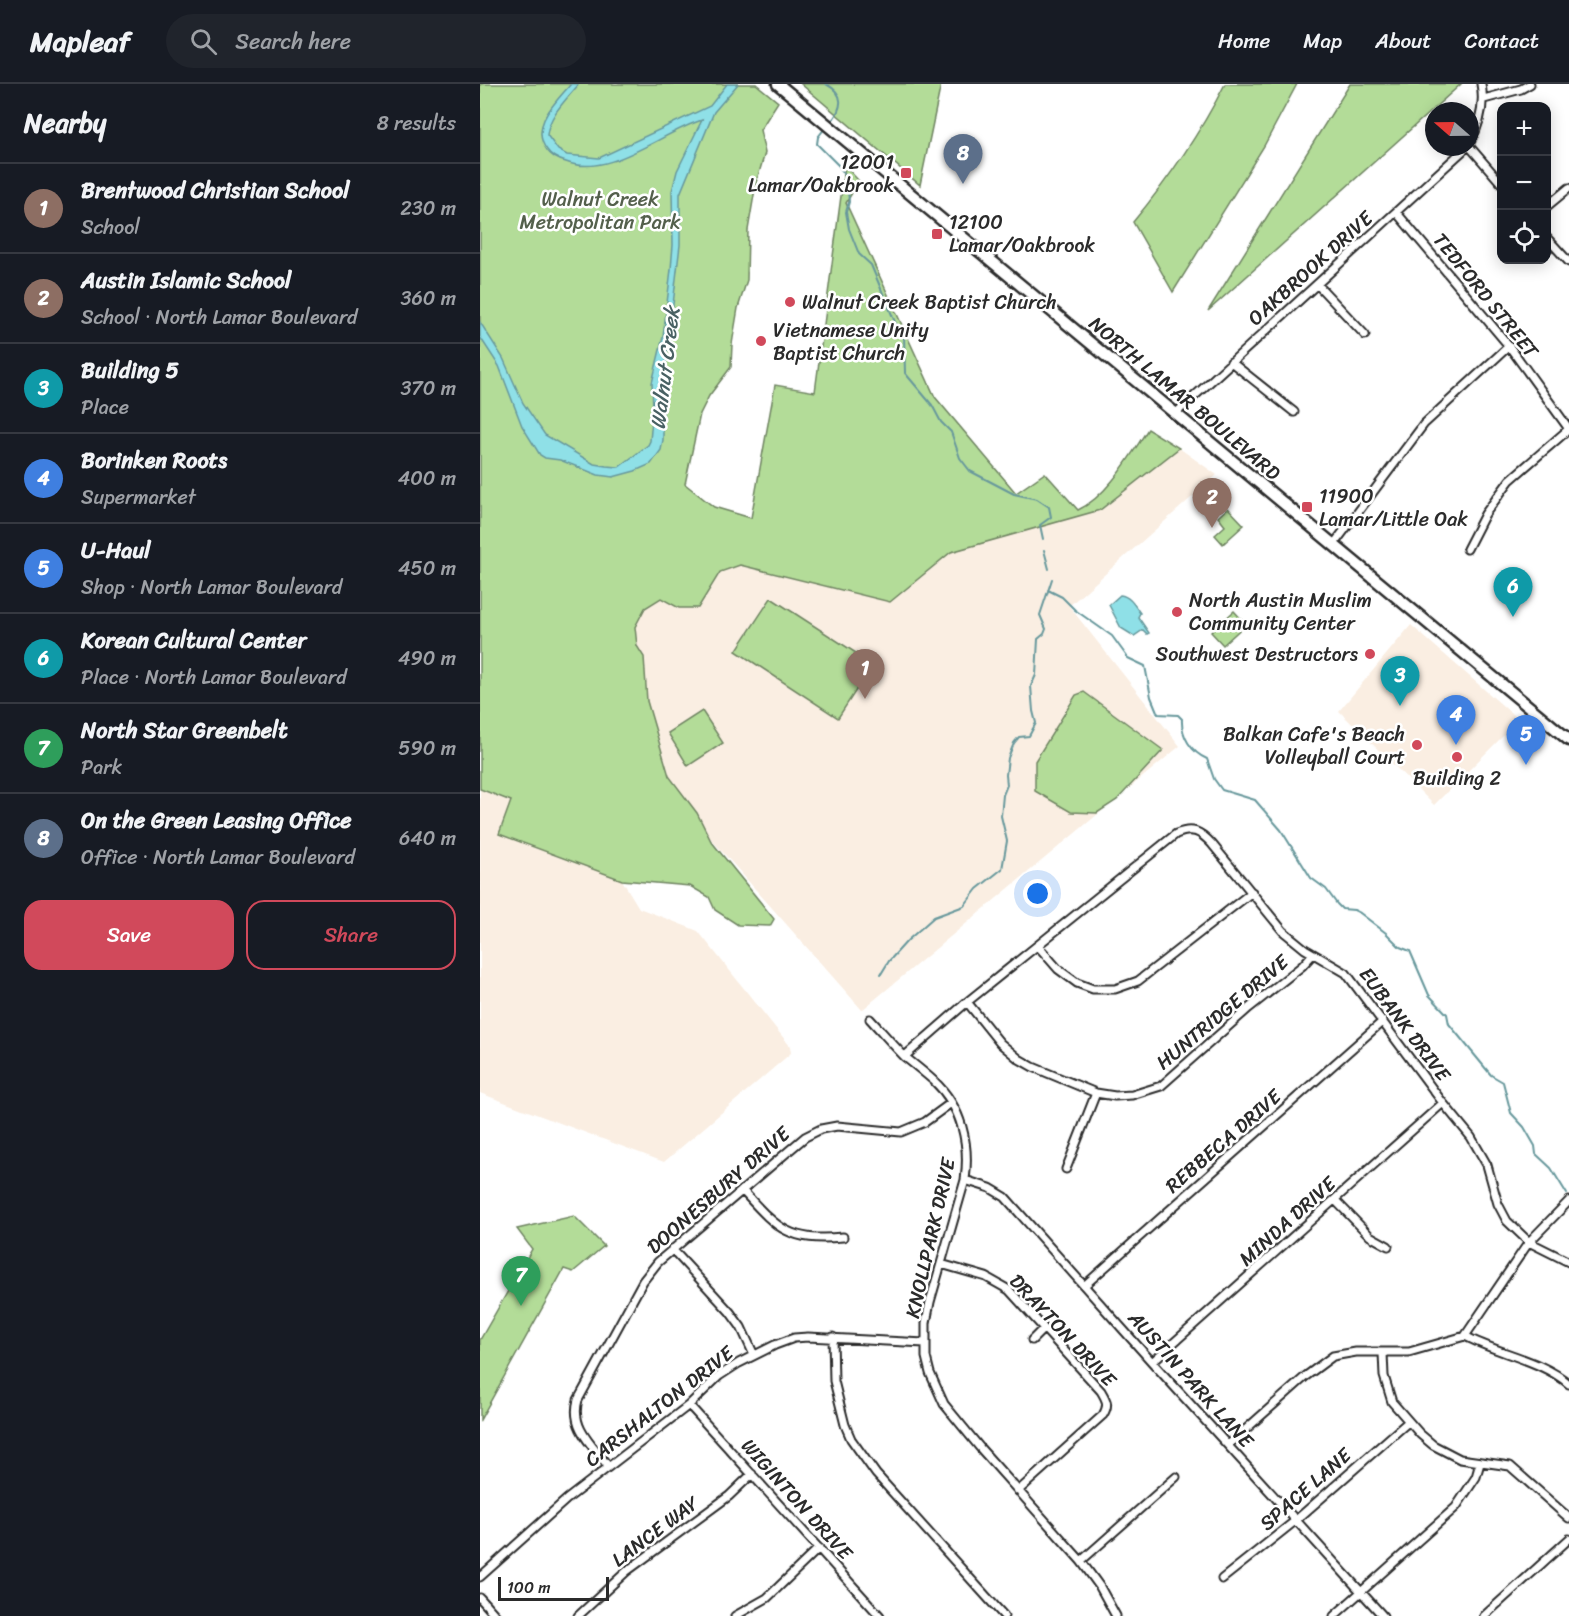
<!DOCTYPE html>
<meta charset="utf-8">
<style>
body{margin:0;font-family:Sriracha,sans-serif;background:#20242c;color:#f1f3f6}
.controls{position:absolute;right:18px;top:18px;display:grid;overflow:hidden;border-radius:12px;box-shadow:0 3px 15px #0003}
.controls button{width:54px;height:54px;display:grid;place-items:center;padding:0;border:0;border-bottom:2px solid #363941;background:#171b24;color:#f1f3f6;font:30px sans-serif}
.compass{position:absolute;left:945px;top:18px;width:54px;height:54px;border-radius:50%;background:#171b24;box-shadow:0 3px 15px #0003;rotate:290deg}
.scale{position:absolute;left:18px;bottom:15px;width:111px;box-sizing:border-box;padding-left:6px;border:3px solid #2b2b2b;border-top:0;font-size:16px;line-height:21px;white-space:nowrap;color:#2b2b2b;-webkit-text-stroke:4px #fff;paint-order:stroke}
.you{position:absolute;left:558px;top:810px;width:21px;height:21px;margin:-15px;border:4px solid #fff;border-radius:50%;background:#1a73e8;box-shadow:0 0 0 9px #1a73e833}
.badge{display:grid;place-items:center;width:39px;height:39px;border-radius:50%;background:#d1495b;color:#fff;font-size:20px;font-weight:700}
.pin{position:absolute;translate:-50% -50px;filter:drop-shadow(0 2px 3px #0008)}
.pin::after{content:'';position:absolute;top:32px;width:21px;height:18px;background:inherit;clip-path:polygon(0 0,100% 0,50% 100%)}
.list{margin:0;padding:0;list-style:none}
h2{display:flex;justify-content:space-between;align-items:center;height:78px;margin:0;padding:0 24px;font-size:26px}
h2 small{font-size:20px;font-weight:400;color:#9ea1a6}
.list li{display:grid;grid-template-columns:39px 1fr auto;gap:18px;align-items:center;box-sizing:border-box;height:90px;padding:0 24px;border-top:2px solid #363941}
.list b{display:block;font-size:22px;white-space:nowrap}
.list p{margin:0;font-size:20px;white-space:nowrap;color:#9ea1a6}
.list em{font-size:20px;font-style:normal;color:#9ea1a6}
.actions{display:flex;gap:12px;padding:18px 24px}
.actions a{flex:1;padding:14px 0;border:2px solid #d1495b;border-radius:18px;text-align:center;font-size:21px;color:#d1495b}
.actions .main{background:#d1495b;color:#fff}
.icon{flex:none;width:33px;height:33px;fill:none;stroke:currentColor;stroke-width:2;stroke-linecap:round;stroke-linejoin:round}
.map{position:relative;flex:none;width:1089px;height:1532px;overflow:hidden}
header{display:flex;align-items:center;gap:36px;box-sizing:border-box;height:84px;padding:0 30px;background:#171b24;border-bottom:2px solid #363941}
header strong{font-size:28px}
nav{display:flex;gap:33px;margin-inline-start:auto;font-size:21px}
.search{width:420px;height:54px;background:#20242c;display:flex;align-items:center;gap:15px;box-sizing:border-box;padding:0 21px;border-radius:33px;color:#9ea1a6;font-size:22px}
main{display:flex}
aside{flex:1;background:#171b24}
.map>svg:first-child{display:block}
</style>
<header>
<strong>Mapleaf</strong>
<div class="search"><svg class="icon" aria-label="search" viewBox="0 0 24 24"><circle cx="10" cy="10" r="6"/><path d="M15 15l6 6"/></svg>Search here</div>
<nav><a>Home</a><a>Map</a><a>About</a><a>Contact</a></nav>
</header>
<main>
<aside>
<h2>Nearby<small>8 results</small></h2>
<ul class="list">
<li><span class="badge" style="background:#8d6e63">1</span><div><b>Brentwood Christian School</b><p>School</p></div><em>230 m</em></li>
<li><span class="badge" style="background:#8d6e63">2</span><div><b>Austin Islamic School</b><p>School · North Lamar Boulevard</p></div><em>360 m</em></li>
<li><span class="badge" style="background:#0f9aa8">3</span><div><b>Building 5</b><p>Place</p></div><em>370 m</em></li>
<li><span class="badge" style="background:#3f7fe0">4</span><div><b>Borinken Roots</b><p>Supermarket</p></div><em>400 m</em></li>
<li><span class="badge" style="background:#3f7fe0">5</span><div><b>U-Haul</b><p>Shop · North Lamar Boulevard</p></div><em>450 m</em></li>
<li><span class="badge" style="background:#0f9aa8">6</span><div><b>Korean Cultural Center</b><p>Place · North Lamar Boulevard</p></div><em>490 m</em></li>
<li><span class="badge" style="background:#2e9e5b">7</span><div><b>North Star Greenbelt</b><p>Park</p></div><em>590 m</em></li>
<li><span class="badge" style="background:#5c6f8a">8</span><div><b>On the Green Leasing Office</b><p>Office · North Lamar Boulevard</p></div><em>640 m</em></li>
</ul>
<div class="actions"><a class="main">Save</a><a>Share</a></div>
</aside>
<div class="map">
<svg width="1089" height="1532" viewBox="0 0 1089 1532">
<rect width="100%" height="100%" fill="#fff"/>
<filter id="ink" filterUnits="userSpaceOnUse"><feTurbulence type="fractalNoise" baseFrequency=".0167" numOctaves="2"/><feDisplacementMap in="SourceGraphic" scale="12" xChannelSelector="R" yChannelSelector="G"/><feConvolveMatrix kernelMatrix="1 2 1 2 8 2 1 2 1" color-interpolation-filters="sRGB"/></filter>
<g filter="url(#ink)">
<path fill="#faeee2" d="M699,364L737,391L589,522L700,662L382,926L66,568L185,466L259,481L410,518L471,468L620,426Z
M931,541L1039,636L954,721L859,627Z
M0,705L32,717L20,750L142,796L159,824L218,847L310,962L311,969L184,1078L0,1009Z"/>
<path fill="#b3dc98" stroke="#6f8462" stroke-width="1.5" d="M0,0H276L298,18L280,46L285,69L276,99L268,146L267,196L258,224L252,260L251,283L229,312L220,330L205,400L234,423L271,434L295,301L335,308L365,82L379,97L366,119L455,313L536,409L565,389L598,426C628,412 650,372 668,345L699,364L620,426L471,468L410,518L260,481L240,488L218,524H199L181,514L165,524L155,543L157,562L164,573L167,617L189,692L217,729L231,757L294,835L290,842L258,841L235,826L229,813L210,802L142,796L19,750L31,717L0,705Z
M321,0H461L440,101Z
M745,0H817L784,62L693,208L653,138C688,96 720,49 745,0Z
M870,0H981L728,227Z
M748,424L764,441L743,460L735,451L745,442L738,433Z
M291,514L393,580L358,634L256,567Z
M754,527L766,540L743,561L731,548Z
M604,608L683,666L637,716L617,729L591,728L555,707V677L596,611Z
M222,627L243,659L208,682L188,649Z
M94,1132L124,1162L93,1188L84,1185L0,1336V1256L52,1165L37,1145Z"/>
<path fill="#8fe0e7" stroke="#67989c" stroke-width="1.5" d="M91,0H99C87,15 69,31 67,51L78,66L87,71L119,74L230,22L247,0H258L234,28L200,110V161L186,280L187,288L183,321V356L181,366L171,380L155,387L133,393L118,391L80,376L65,374L60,371L42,342L19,282L0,253V238L23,274L43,319L65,351L114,380L126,382L139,383L168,361L170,357L173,324L172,299L183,253L191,185L193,161L192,107L197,87L222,36C182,48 129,95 86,78C79,76 71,72 67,66C49,42 75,19 91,0Z
M640,511C650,512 655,522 660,529L658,533L669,549L667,550L663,546L654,552L641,544L629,521Z"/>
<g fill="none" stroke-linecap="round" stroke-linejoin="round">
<path stroke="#67989c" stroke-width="2" d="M346,0C365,10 363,23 351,38
M345,44L338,53L337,60L359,82L367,94L369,118L366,128L369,145L379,170L391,181L415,238L424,251L425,289L452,321L461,338L471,348L480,374L490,387L534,410L557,415L569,423L571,433L560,441L563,455
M564,466L569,485
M568,506L582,513L595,526L632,552L648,574L665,582L671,613L678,630L698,631L702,635C701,652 711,668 727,675L734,695L742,706L775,716L801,746L831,794L846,805L857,820L862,825L874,826L880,829L906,849L920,863L930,867L949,911L967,930L969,940L1011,991L1023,998L1031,1029L1044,1043L1055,1062L1056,1070L1071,1084L1087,1110
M401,890L409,877L428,856L454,833L484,822L497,805L522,785L527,757L521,732L523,711L527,701L526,691L528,674L534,659L539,653L549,652L556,639L553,627L551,602L556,591L558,555L564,550L566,545L560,531L572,495"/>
<g stroke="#2b2b2b" stroke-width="11">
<path id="minor" d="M1004,15L1041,5L1050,0
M990,59C1000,40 1005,21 1001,0
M990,63L1022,100
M1066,123L1089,104
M916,128L1029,262L1089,345
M1066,153L1089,178
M837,200L885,251
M751,278L814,328
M696,329L987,63
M854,460L944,340L1029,262
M987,465L1005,430L1030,396L1089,345
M558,862L578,885L597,899L613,905H635L658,897L772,808
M487,918L520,959L539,975L553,983L616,1009L635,1012L652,1011L681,1002L769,924L822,882L833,870
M390,935C402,948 413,961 425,973C435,981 445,989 454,997C482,1023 490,1060 485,1096L450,1218L446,1239V1273L450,1289L464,1320L501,1365L601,1477L620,1503L636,1532
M425,972L487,918L696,750C712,743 720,747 732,760L803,847L825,865L866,889L963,1019L991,1053L1007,1081L1018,1120L1027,1137L1049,1158L1089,1178
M586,1085L616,1009
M485,1096L510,1104L525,1113L672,1278L903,1532
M262,1106C298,1145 308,1158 363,1153
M855,1116L890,1152L908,1162
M192,1165L250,1228L261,1243L274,1271
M461,1180L506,1193L529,1206L621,1307C627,1317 629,1321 623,1331L538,1407
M605,1201L903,937
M985,1252C1018,1270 1060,1275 1089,1300
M353,1253L354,1297L365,1341L371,1355L396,1390L524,1532
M552,1256L563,1245
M903,1269L904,1292L912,1318L940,1350L953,1361L980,1375L1030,1382L1089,1434
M672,1278L963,1019
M209,1321L400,1532
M748,1361L826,1292L853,1272L876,1268H929L985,1252L1049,1158L1089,1117
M128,1382C112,1361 90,1343 98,1316L163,1197L178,1178L325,1053L341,1045L357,1042L421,1048L445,1038L471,1019
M601,1477L696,1393
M0,1493L87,1415L209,1321L239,1292L259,1279L295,1261L314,1254L328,1253L445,1259
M742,1495L815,1437L928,1338
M0,1514L16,1532
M98,1532L147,1487L249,1412L272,1390
M255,1532L287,1514L339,1464
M854,1532L976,1423L996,1393L1000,1379
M1004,1532L1089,1455"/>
</g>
<g stroke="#2b2b2b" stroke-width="15">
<path id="primary" d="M298,0L1089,656"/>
</g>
<use href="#minor" stroke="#fff" stroke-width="7"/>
<use href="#primary" stroke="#fff" stroke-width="10"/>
</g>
</g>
<g fill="#d1495b" stroke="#fff" stroke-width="2">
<rect x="420" y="83" width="12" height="12" rx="3"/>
<rect x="451" y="144" width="12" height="12" rx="3"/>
<circle cx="310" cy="218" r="6"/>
<circle cx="281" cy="257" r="6"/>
<rect x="821" y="417" width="12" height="12" rx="3"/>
<circle cx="697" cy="528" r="6"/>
<circle cx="890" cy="570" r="6"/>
<circle cx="937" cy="661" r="6"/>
<circle cx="977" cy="673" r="6"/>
</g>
<g text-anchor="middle" stroke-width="5" stroke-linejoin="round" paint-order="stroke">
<g font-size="20" fill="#2b2b2b" stroke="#fff" text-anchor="start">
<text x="414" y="85" text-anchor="end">12001<tspan x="414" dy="23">Lamar/Oakbrook</tspan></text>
<text x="469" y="145">12100<tspan x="469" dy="23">Lamar/Oakbrook</tspan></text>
<text x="322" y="225">Walnut Creek Baptist Church</text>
<text x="293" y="253">Vietnamese Unity<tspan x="293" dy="23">Baptist Church</tspan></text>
<text x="839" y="419">11900<tspan x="839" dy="23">Lamar/Little Oak</tspan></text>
<text x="709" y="523">North Austin Muslim<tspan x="709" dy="23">Community Center</tspan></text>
<text x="878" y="577" text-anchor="end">Southwest Destructors</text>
<text x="925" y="657" text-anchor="end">Balkan Cafe's Beach<tspan x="925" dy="23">Volleyball Court</tspan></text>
<text x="977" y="701" text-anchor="middle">Building 2</text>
</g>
<g font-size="20" fill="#54604c" stroke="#fff">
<text x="120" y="122">Walnut Creek<tspan x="120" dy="23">Metropolitan Park</tspan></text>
</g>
<g font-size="20" fill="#2b2b2b" stroke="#fff">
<text transform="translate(830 184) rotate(-42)" y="7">OAKBROOK DRIVE</text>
<text transform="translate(1006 211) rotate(51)" y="7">TEDFORD STREET</text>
<text transform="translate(705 314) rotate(40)" y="7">NORTH LAMAR BOULEVARD</text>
<text transform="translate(742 928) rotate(-40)" y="7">HUNTRIDGE DRIVE</text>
<text transform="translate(925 940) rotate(53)" y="7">EUBANK DRIVE</text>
<text transform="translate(743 1057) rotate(-41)" y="7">REBBECA DRIVE</text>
<text transform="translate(238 1106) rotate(-41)" y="7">DOONESBURY DRIVE</text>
<text transform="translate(807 1137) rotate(-42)" y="7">MINDA DRIVE</text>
<text transform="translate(450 1154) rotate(-77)" y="7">KNOLLPARK DRIVE</text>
<text transform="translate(583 1246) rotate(47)" y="7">DRAYTON DRIVE</text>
<text transform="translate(711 1295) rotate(48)" y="7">AUSTIN PARK LANE</text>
<text transform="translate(179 1322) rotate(-38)" y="7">CARSHALTON DRIVE</text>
<text transform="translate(825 1405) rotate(-41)" y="7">SPACE LANE</text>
<text transform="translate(317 1415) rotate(48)" y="7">WIGINTON DRIVE</text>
<text transform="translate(175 1447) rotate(-37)" y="7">LANCE WAY</text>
</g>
<g font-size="21" font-style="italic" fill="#496163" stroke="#fff">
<text transform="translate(185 284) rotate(-83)" y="7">Walnut Creek</text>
</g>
</g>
</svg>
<div class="controls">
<button>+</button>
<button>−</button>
<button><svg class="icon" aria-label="locate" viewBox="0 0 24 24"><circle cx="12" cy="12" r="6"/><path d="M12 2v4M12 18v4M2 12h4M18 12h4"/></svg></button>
</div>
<svg class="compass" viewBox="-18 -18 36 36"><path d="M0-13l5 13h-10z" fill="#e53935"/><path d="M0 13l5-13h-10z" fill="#9ea1a6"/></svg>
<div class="scale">100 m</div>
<div class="you"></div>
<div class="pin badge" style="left:385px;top:615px;background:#8d6e63">1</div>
<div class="pin badge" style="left:732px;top:444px;background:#8d6e63">2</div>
<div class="pin badge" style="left:920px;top:622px;background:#0f9aa8">3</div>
<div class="pin badge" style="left:976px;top:661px;background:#3f7fe0">4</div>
<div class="pin badge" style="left:1046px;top:681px;background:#3f7fe0">5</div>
<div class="pin badge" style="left:1033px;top:533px;background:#0f9aa8">6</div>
<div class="pin badge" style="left:41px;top:1222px;background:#2e9e5b">7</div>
<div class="pin badge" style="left:483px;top:100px;background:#5c6f8a">8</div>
</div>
</main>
